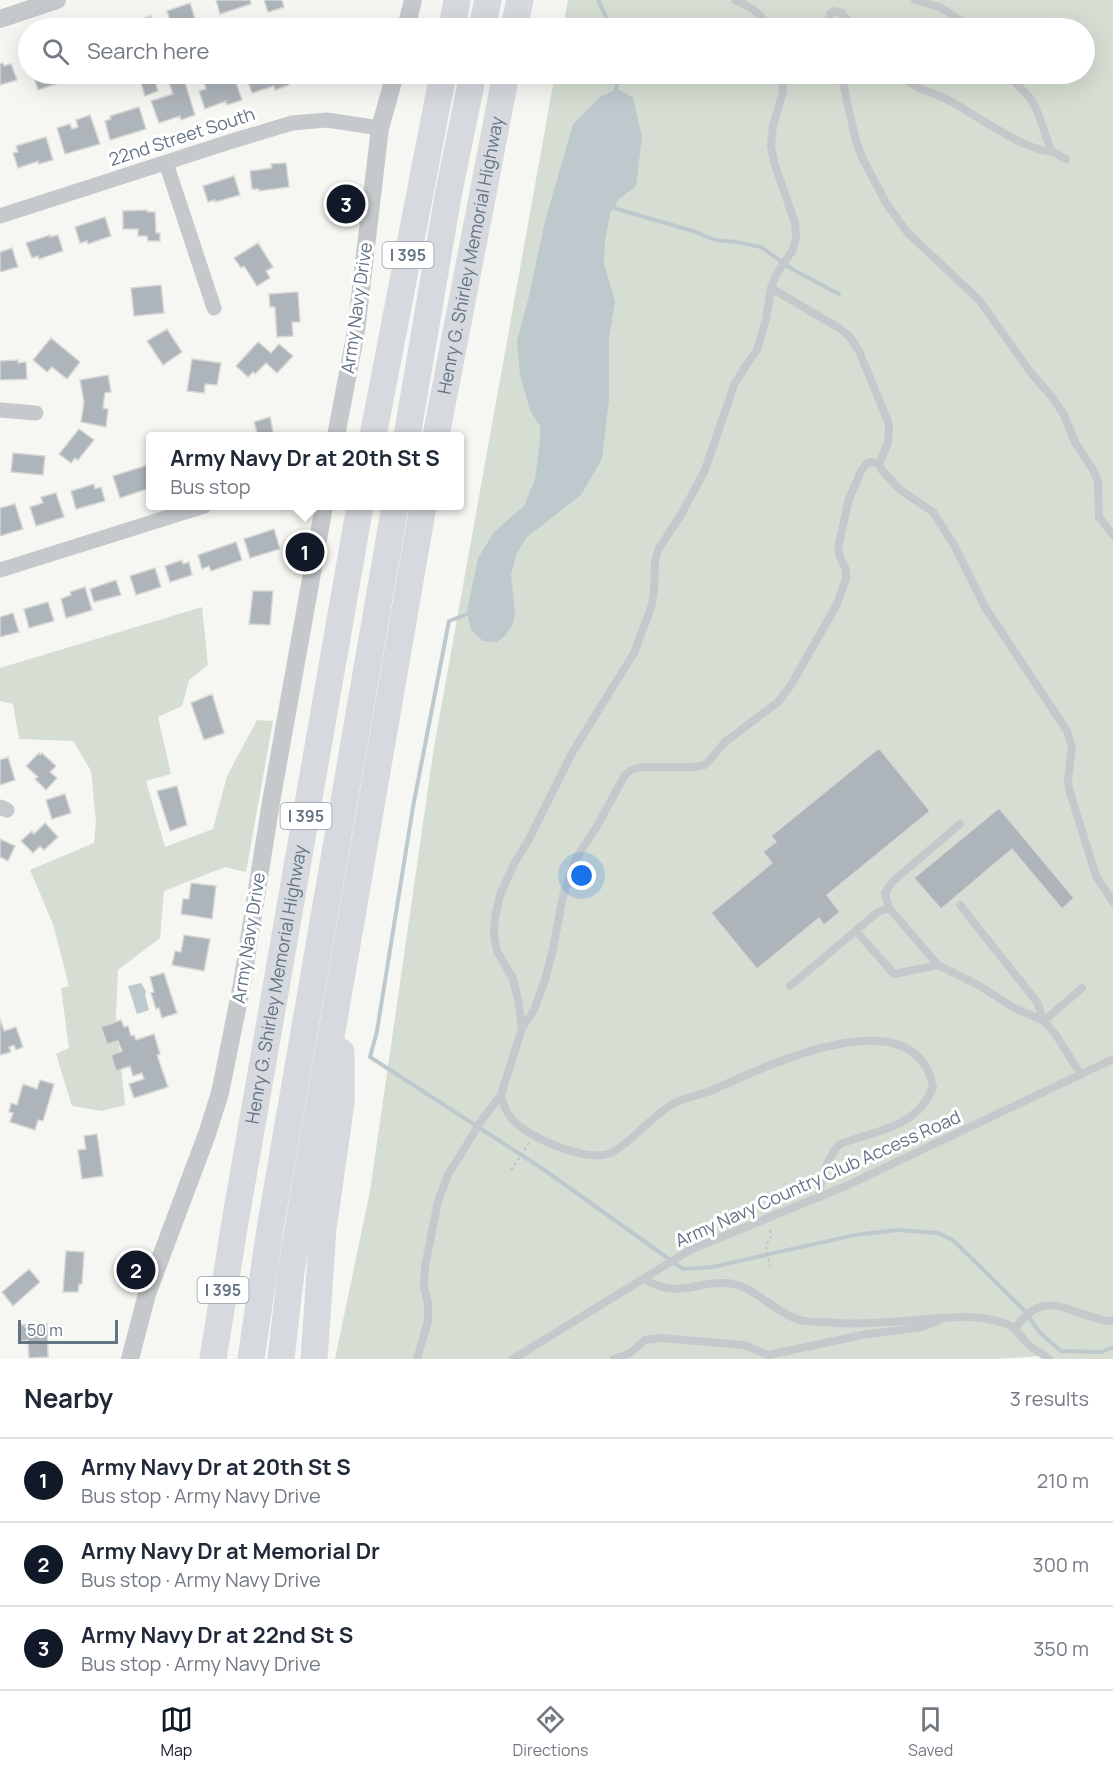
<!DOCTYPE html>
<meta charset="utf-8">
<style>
body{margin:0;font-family:Manrope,sans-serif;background:#f2f2f3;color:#1f2937}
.scale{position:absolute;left:18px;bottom:15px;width:100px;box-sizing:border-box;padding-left:6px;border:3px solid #637485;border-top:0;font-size:16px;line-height:21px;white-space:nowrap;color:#637485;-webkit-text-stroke:4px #fff;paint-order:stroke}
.you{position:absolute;left:582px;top:876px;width:21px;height:21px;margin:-15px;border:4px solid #fff;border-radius:50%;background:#1a73e8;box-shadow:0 0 0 9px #1a73e833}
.badge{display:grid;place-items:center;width:39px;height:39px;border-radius:50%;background:#111827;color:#fff;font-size:20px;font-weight:700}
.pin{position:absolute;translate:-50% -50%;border:3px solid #fff;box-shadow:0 2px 6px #0006}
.popup{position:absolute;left:146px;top:432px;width:318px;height:78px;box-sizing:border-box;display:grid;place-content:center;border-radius:6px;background:#fff;filter:drop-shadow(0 2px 4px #0005);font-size:20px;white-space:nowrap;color:#747a83}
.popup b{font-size:22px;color:#1f2937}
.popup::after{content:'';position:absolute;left:50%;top:100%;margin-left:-12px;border:12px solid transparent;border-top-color:#fff}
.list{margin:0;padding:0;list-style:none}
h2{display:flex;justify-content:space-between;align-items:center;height:78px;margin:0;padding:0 24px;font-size:26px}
h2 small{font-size:20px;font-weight:400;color:#747a83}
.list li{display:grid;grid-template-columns:39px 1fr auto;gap:18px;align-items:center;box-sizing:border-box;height:84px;padding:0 24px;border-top:2px solid #e0e1e3}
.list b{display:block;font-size:22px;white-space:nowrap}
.list p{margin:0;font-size:20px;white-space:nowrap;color:#747a83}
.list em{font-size:20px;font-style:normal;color:#747a83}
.icon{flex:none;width:33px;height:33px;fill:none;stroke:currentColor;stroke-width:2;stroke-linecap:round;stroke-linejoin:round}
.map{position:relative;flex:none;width:1113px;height:1359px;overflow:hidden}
.search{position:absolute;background:#fff;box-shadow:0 6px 24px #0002;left:18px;right:18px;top:18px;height:66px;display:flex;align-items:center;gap:15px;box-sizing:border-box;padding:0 21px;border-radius:33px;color:#747a83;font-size:22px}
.sheet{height:330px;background:#fff}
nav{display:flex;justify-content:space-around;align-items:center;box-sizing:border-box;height:84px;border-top:2px solid #e0e1e3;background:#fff;font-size:16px;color:#747a83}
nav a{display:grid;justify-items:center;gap:3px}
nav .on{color:#111827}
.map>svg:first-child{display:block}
</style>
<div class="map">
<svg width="1113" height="1359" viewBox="0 0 1113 1359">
<rect width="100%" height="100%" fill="#f6f6f2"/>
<path fill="#d6ded3" d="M568,0H1113V1359H1044L1041,1356L997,1359H335L370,1191L434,747L555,74H1084V28H563Z
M202,607L208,665L189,680L182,706L158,717L171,774L146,781L165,847L213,829L227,776L257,720L273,721L246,872L225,867L164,891L160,938L118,970L116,1015L125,1105L102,1111L72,1106L56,1054L69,1048L61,988L69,986L53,924L30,870L94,843L96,821L91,771L73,741L19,739L13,704L0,701V668Z"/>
<path fill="#bec9ce" d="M617,89L633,97L642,137L636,186L619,199L610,214L605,241L604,264L615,301L609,339V400L602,459L581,495L527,537L517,553L511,575L515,611L513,624L505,636L497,642L483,641L471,630L467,611L478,558L494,532L524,506L535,479L540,440V426L530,410L520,375L517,341L529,296L545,221L573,124L600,97Z
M141,983L146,991L145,995L149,1010L137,1014L128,986Z"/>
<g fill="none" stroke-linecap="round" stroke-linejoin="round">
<path stroke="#bec9ce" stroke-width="4" d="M598,0L611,28
M615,93L620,74
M610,207L693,231L715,240L736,242L761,247L792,269L839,294
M470,613L449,621L413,807L377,1031L370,1057L543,1169L683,1269L712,1267L855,1235L898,1230L938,1233L953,1240L1024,1310L1040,1333L1061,1351L1101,1352L1113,1347"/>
</g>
<path fill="#adb4ba" stroke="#d7d7d5" stroke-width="1.5" d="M216,0H250L251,4L220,14Z
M264,0H282L284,7L268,12Z
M190,3L196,22L173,28L167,11Z
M151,16L155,28H139L137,21Z
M3,63L4,66L11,64L17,80L0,85V64Z
M33,74H66L68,80L38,90Z
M153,74L158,91L145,96L139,77Z
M214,74H233L242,100L227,105L226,101L205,109L199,91L206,89L202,77Z
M253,74H285L289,85L275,90L274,86L252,93L246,76Z
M183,76L195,115L181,120L180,116L159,123L151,101L173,94L168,81Z
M139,107L146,129L110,140L105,121L111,119L110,116Z
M90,115L100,144L65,154L57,128L70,124L72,129L78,127L76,120Z
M46,137L53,160L39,164L38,161L18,168L13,153L18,152L16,146Z
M286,163L289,187L259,191V189H252L250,171L272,168L271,164Z
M234,176L240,195L215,202V200L208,202L203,186Z
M147,210V212H155L156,233H160V241H148L147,236H138V229H123V211Z
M105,217L111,236L88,244L87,241L80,243L75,227Z
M50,235V237L58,235L63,251L39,259L38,256L32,258L26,243Z
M258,243L273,267L266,271L270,278L257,286L244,266L241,268L234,258Z
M12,248L18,267L0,272V252Z
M161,285L164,313L134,316L131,288Z
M298,292L300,322H292L293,336L277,337L275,307H270L269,294Z
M167,329L182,352L163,365L147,341Z
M51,338L80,362L67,379L52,367L47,372L33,360Z
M258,342L271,353L279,344L293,356L277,373L266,363L255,374L253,372L248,377L236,366Z
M192,359L221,363L217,385L205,384L204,393L187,391Z
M18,360V363L26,362L27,379L0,380V361Z
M108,375L111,392L105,393L103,408L108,409L106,427L81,422L84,402L80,380Z
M270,417L274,436H258L254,422Z
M79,429L94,440L78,460L75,458L71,463L59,454Z
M13,453L45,456L43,475L11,472Z
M148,465L150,471V488L120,498L113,476Z
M94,484L95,489L101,487L105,501L76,509L71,491Z
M56,493L64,517L36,526L30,507L43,503L41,497Z
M15,504L23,529L0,536V508Z
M274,529L280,549L250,558L244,539Z
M236,542L242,560L211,571L209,566L202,569L198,555Z
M182,560L183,564L189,562L192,575L170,582L165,566Z
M155,568L161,587L136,595L130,576Z
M116,580L121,595L94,602L90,589Z
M85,587L92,610L66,618L61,599L71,595L70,592Z
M253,591H273L270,625L249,624Z
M48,602L54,621L29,628L24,609Z
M13,613L19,632L0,637V617Z
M212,694L224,733L204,740L191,703Z
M879,748L930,811L827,895L840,912L824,925L819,918L757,969L711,913L772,863L763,852L776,842L771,836Z
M39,753L40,755L42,753L56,766L50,772L57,778L46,790L35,779L38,777L26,766Z
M8,757L15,780L0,785V760Z
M177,786L187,825L170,831L157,791Z
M65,794L71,813L52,819L46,800Z
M999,808L1074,898L1062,909L1012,849L941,909L914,878Z
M45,823L58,837L44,850L40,846L33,853L21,841L32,831L34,834Z
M0,839L15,846L8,861L0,857Z
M191,883L216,886L212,919L181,914L183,899H189Z
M184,935L210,939L204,971L172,965L175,951L181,952Z
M164,973L177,1013L162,1018L159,1008L156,1009L151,993L154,992L150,977Z
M0,1019L4,1031L16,1027L23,1047L16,1050L14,1045L9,1047L11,1052L0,1055Z
M121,1020L124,1027L128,1026L131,1036L134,1035L136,1040L154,1034L160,1054L157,1055L168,1087L134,1098L129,1084L144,1079L142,1073L133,1076L130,1066L116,1071L111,1055L122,1051L118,1041L107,1044L101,1027Z
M40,1080L54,1084L43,1121L38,1120L35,1130L10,1122L13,1113L9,1112L11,1103L17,1105L23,1084L37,1089Z
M97,1134L103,1176L82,1179L78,1150L86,1149L84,1136Z
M66,1251L84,1252L82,1284H79L78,1292H63Z
M29,1269L40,1282L13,1306L2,1292Z
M47,1324L48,1357L29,1358L28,1340L20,1341V1325Z"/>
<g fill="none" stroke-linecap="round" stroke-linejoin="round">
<path stroke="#bfc1c3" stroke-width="2" stroke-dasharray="3 3" stroke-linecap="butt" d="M511,1170L529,1143
M770,1230L771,1237L766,1246L770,1267"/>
<path stroke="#c5c9cc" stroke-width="8" d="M735,0C752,7 761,14 770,28
M915,0L940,7L972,28
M831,28L828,22L830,14L834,11L842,13L853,28
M841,74L856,141L862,157L886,203L907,232L980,301L1031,373L1052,397L1064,415L1075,442L1093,470L1098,481L1099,517L1113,535
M899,74C918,91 931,91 952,102C974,114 1029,153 1051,151L1038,113L1031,99L1007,74
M1051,151L1066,159
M771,288L839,328L850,337L859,351L889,424L888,443L879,464L881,469L899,489L933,512L954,545L985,607L1067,731L1072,748L1068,779L1069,789L1096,876L1113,902
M960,905L1037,1002L1044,1021L1082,988
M856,931L894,974L938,965L980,986L1014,1008L1044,1021L1056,1035L1081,1075
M938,965L889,908L885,893L892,882L960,824
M790,986L878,912L889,908
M522,1028L534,1010L545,980L553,949L563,896L575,860L597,826L625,775L631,770L641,767H695L705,765L725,742L778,702L791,685L837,604L846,579V570L840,557L838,548L849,499L861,471L867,463L872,462L879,464
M501,1095C503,1104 506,1112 512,1119C528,1138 584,1161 608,1154C628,1147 651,1116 673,1104C685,1097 702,1095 715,1089C766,1066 915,994 933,1087C917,1128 878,1130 840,1144C827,1157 820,1179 819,1198
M643,1279C682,1300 691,1281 727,1283C754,1285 774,1313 800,1320C807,1322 815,1322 822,1322C852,1325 883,1323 913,1320C942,1318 975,1313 1004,1323C1017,1327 1021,1338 1030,1346C1036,1351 1043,1354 1049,1359
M1015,1328C1020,1322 1025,1316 1032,1311C1056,1294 1087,1322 1113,1321
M417,1359L428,1321V1303L424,1287L425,1267L438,1201L448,1175L483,1118L501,1095L522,1028L518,999L513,979L497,951L494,934L495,917L500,895L514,864L529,839L572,753L634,653L652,605L654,591L655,562L658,550L682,513L705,470L734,385L747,364L757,350L766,319L771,288L776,275L792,251L796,239L795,223L774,162L771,146L773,125L783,92V74
M513,1359L690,1250L848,1185L1113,1059
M614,1359L630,1353L645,1340L661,1338L744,1345L768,1355L862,1335L922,1327L939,1320"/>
<path stroke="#c5c9cc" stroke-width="15" d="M166,163L214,308
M0,216L229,142L292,123L327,120L380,128
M0,410L36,413
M0,570L204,506
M0,807L7,810"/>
<path stroke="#c5c9cc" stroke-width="18" d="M0,19L57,0
M406,28L413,0
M336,436L356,331L380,128L395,74
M130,1359L147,1294L207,1134L220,1093L242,984L271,802L324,506"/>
<g stroke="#d6dadf" stroke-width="27">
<path d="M452,28L457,0"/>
<path d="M482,28L488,0"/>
<path d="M514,28L520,0"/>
<path d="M373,436L443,74"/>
<path d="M407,436L448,196L473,74"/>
<path id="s1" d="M436,436L506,74"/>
<path id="s2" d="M213,1359L235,1222L360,506"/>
<path d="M251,1359L270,1229L395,506"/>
<path d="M281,1359L291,1272L307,1175L423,506"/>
<path d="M314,1359L323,1229L341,1103V1052"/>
</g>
</g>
<g text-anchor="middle" stroke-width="6" stroke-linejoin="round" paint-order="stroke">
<g fill="#fff" stroke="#929eaa" stroke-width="1.5">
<rect x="382.5" y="242" width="51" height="26" rx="4.5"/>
<rect x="280.5" y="803" width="51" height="26" rx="4.5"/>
<rect x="197.5" y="1277" width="51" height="26" rx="4.5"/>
</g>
<g font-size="16" font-weight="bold" fill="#637485">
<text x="408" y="261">I 395</text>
<text x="306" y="822">I 395</text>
<text x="223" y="1296">I 395</text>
</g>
<g font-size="18" fill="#637485" stroke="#fff">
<text transform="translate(182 137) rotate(-18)" y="6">22nd Street South</text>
<text dy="6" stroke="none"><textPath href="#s1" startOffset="184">Henry G. Shirley Memorial Highway</textPath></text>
<text transform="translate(357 308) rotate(-82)" y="6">Army Navy Drive</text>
<text transform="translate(249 938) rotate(-81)" y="6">Army Navy Drive</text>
<text dy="6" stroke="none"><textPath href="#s2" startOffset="380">Henry G. Shirley Memorial Highway</textPath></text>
<text transform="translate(818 1179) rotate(-24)" y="6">Army Navy Country Club Access Road</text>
</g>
</g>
</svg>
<div class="scale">50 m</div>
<div class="you"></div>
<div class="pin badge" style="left:305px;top:552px">1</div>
<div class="popup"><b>Army Navy Dr at 20th St S</b>Bus stop</div>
<div class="pin badge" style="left:136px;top:1270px">2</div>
<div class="pin badge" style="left:346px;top:204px">3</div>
<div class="search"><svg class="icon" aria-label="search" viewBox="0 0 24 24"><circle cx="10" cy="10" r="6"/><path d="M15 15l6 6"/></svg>Search here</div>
</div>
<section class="sheet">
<h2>Nearby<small>3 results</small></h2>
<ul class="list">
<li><span class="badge">1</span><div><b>Army Navy Dr at 20th St S</b><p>Bus stop · Army Navy Drive</p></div><em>210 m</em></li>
<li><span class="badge">2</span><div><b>Army Navy Dr at Memorial Dr</b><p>Bus stop · Army Navy Drive</p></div><em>300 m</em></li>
<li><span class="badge">3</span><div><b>Army Navy Dr at 22nd St S</b><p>Bus stop · Army Navy Drive</p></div><em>350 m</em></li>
</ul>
</section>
<nav>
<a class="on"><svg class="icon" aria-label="map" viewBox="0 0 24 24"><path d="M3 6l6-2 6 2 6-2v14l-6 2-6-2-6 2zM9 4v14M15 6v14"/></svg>Map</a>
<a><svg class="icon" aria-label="directions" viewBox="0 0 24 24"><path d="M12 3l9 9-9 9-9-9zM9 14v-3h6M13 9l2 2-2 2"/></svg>Directions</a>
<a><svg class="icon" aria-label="saved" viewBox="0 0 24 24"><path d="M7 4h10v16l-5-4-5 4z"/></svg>Saved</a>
</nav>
